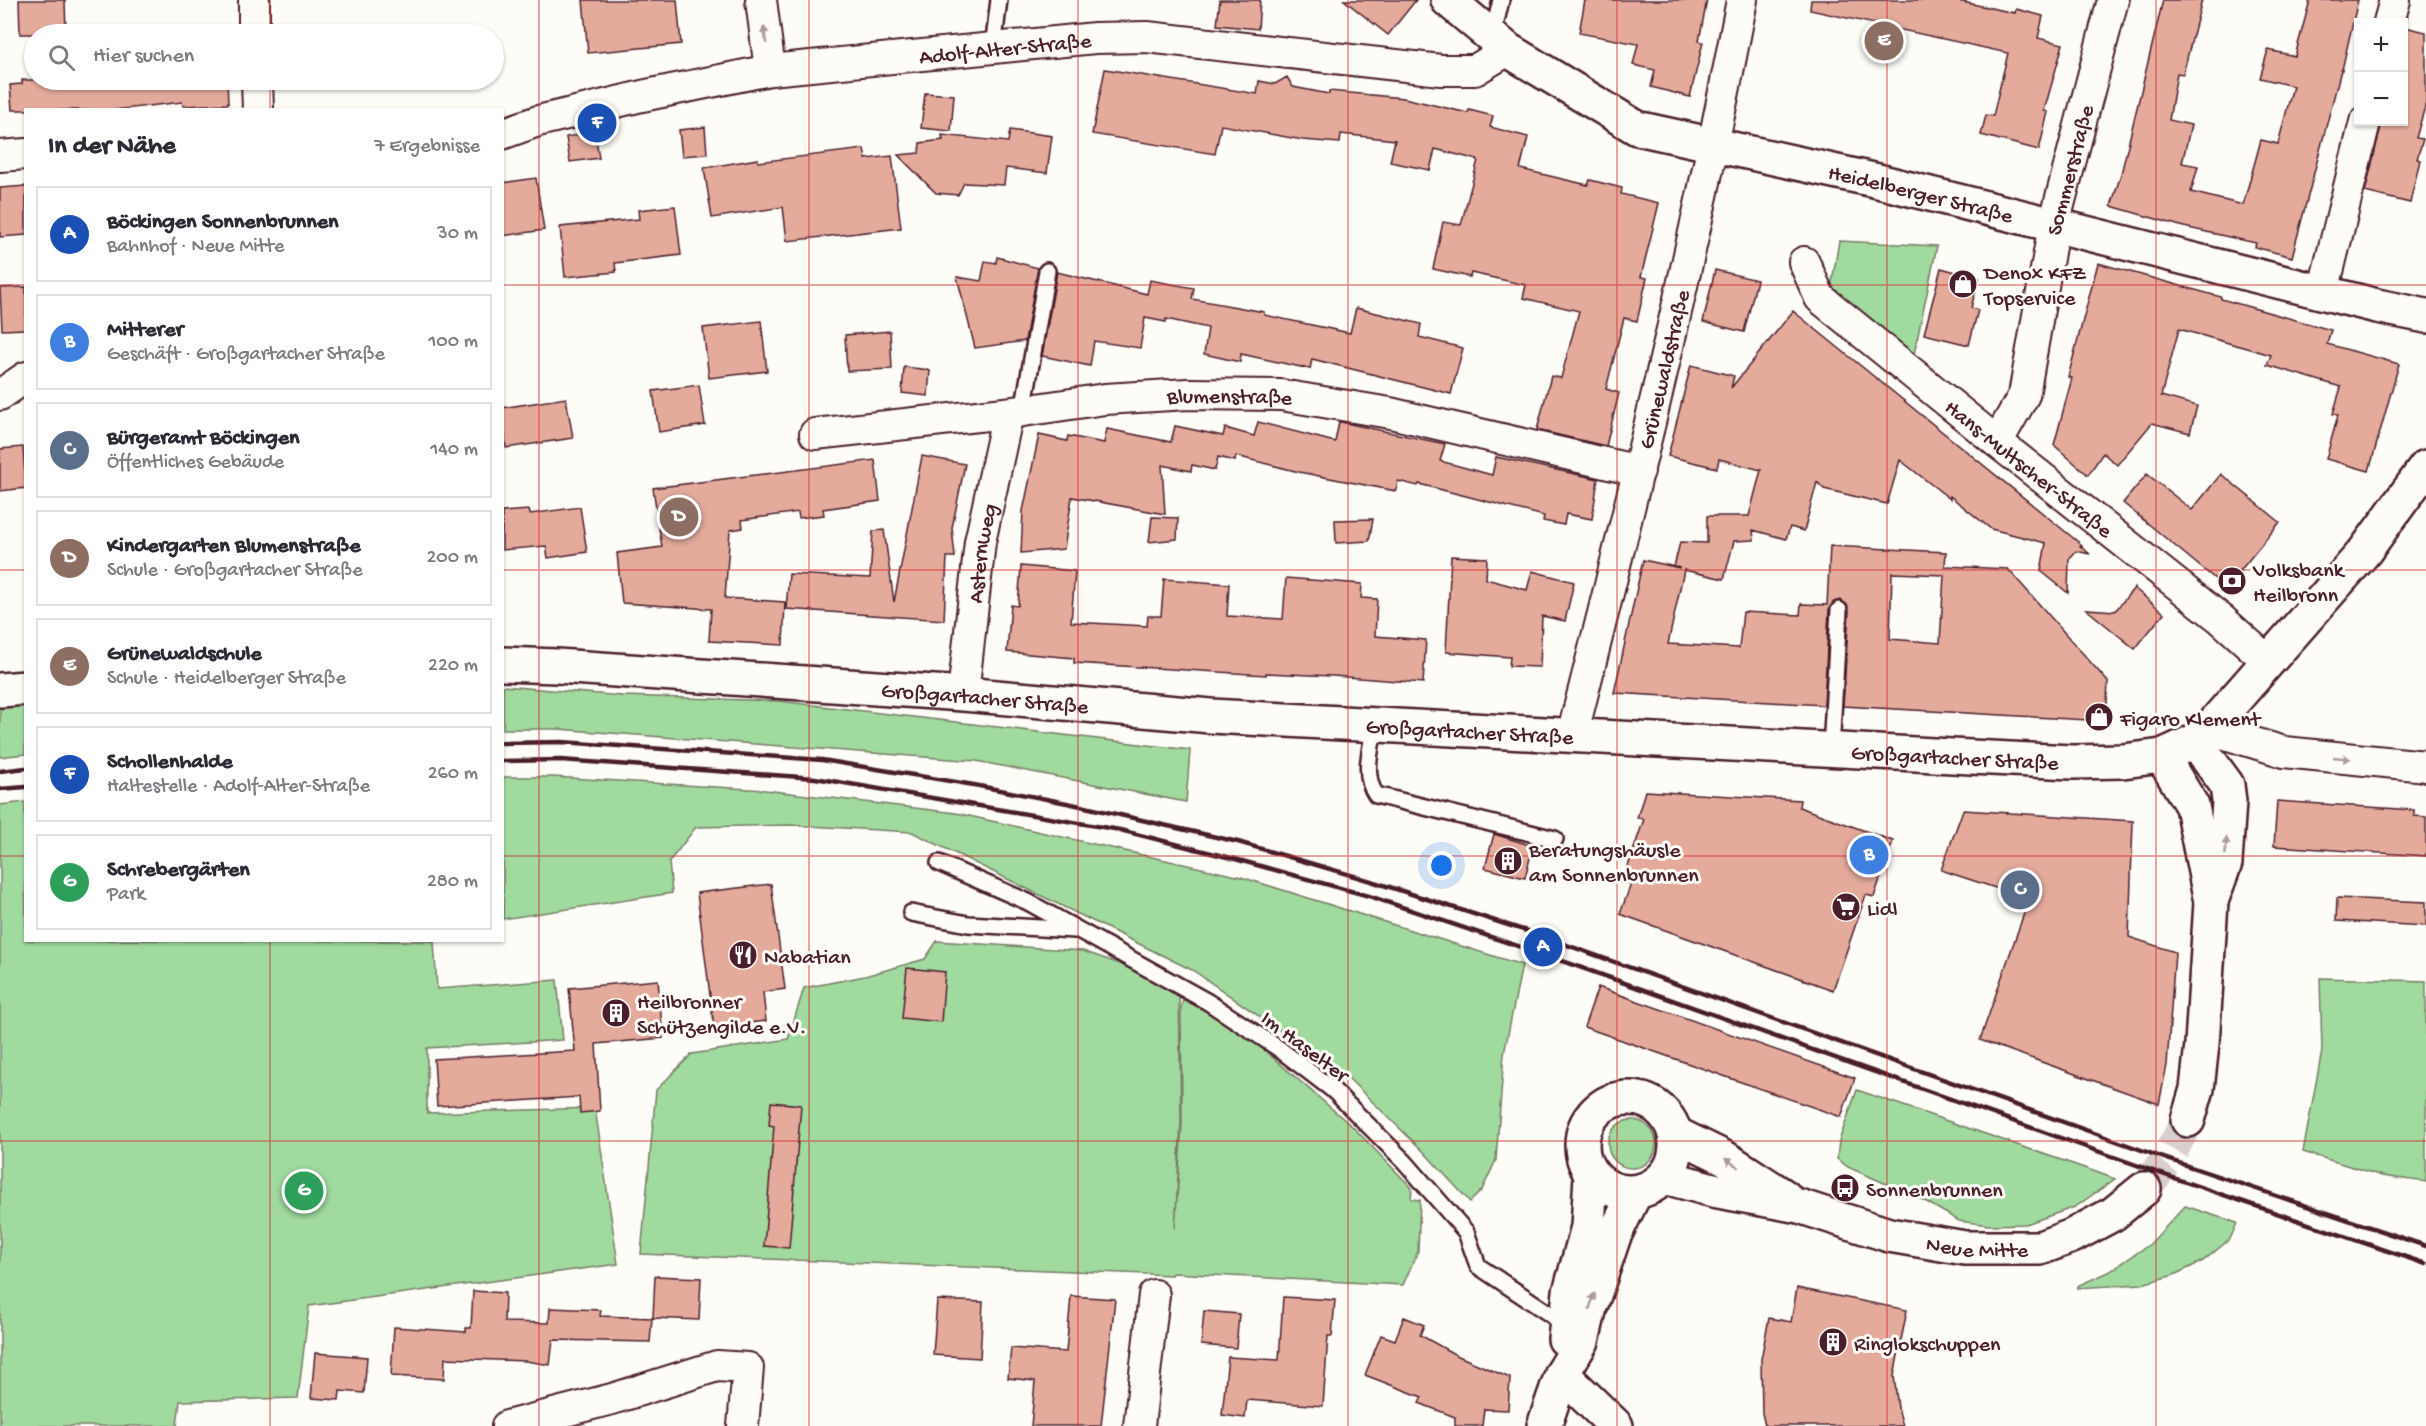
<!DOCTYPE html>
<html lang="de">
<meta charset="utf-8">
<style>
body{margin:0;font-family:"Gochi Hand",sans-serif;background:#f7f7f7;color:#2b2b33}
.controls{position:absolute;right:18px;top:18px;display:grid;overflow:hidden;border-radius:0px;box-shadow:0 2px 4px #0004}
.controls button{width:54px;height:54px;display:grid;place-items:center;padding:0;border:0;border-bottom:2px solid #e1e1e2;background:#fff;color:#2b2b33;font:30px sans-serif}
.you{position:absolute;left:1442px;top:866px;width:21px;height:21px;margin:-15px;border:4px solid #fff;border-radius:50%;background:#1a73e8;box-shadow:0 0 0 9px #1a73e833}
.badge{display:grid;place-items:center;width:39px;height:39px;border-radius:50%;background:#1a73e8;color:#fff;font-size:20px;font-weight:700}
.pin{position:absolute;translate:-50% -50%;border:3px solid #fff;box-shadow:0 2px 6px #0006}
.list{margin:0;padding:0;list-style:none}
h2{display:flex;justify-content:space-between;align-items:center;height:78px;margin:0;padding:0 24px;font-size:26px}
h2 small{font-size:20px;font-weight:400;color:#7c7c81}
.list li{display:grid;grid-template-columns:39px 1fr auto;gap:18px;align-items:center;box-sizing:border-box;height:96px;margin:0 12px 12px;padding:0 12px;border:2px solid #e1e1e2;border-radius:0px}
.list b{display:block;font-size:22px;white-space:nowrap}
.list p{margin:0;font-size:20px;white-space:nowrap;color:#7c7c81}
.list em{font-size:20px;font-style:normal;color:#7c7c81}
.icon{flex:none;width:33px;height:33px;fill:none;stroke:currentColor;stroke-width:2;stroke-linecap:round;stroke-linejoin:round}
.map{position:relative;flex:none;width:2426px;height:1426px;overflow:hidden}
.search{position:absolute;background:#fff;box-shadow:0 2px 4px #0004;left:24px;top:24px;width:480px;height:66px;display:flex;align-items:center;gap:15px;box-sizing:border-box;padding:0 21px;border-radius:33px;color:#7c7c81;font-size:22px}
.panel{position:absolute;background:#fff;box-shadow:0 2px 4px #0004;left:24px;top:108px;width:480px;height:834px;border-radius:0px}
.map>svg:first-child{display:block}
</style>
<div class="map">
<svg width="2426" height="1426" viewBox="0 0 2426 1426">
<rect width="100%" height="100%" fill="#fdfcf7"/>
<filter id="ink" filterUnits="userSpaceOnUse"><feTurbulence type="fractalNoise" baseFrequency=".0167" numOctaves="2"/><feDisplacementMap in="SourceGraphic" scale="12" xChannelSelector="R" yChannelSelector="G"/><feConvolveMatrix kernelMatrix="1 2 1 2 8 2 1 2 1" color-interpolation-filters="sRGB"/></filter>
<g filter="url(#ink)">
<path fill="#a1da9f" stroke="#767c65" stroke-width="1.5" d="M1839,241L1937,246L1914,354L1830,294Z
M503,686L622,696L779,701L1190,750L1186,802L976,761L558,729H503Z
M25,702V754L0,757V705Z
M503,777H553L765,790L956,813L1241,877L1522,965L1504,1054L1496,1160L1482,1190L1470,1202L1423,1151L1348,1078L1194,971L912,832L792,825L696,827L669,862L672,893L503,919Z
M25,802L26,940L434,941L437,989L557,980L563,1040L427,1048V1113L595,1108L618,1264L309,1306L298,1398L180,1401L177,1426H0V805Z
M937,941L1083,951L1145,973L1179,991L1181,1121L1175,1229L1182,1124L1181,1007L1183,1000L1232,1022L1354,1128L1412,1188L1411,1199L1420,1200L1418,1251L1403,1285L1172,1273V1275L641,1254L656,1090L692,1054L788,1039L804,988L865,976L925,959Z
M2320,978L2426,981V1182L2382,1176L2303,1152L2322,1051Z
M1857,1090L2096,1172L2115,1179L2075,1207L2026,1224L1989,1225L1959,1221L1925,1201L1848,1167L1837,1159L1839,1141Z
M1608 1144a24 24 0 1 1 48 0a24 24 0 1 1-48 0Z
M2185,1206L2237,1223L2230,1239L2203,1261L2174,1275L2142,1284L2077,1288L2079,1285L2109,1272L2150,1244Z"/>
<path fill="#e4ab9d" stroke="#4a1f2b" stroke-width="1.5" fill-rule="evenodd" d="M19,0H65L66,34H20Z
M583,0H677L681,44L588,53Z
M1220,0H1260L1258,29L1217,25Z
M1344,0H1416L1388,35Z
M1585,0H1707L1699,41L1703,42L1690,97L1651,87L1655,70L1633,65L1638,44L1579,33Z
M1811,0H1953L2015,13L2016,9L2043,16L2038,38L2063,44L2044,111L2048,112L2039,150L1981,135L1986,115L1993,116L2008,53L1810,10Z
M2163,0H2202L2183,74L2177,73L2169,120L2191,125L2182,163L2198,166L2191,192L2243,205L2261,140L2278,144L2293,86L2260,78L2268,50L2295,56L2310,0H2358L2342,70H2341L2292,257L2255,247L2256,243L2184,227L2111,206L2121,174Z
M2405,27L2426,32V103L2416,138L2423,139L2417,159L2420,160L2410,203L2365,192L2382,122H2403V30Z
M1105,69L1257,94L1259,81L1275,84L1287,77L1293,87L1329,94V91L1404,98L1468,113L1469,110L1493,116L1490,127L1528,137L1520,169L1588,185L1590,180L1622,188L1621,194L1659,203L1641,277L1647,278L1637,321L1624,318L1606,389L1619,393L1606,446L1537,430L1551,376L1561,378L1579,311L1523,298L1526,285L1471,273L1470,277L1433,269L1443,222L1461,225L1478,160L1435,149L1430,170L1390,162L1395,140L1341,134L1340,143L1303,140L1221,125L1215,154L1092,134Z
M22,80H93V87L166,80H227L228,104L183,106L182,102L115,110H12L10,85L22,84Z
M925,93L954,95L951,131L921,128Z
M705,127L707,154L682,156L679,130Z
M1010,130L1052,136L1047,173L1006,168L1004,185L964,183L958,195L936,193L898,155L919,153L920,143L943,140L942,135L1008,142Z
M595,132L599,158L570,162L566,137Z
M864,149L866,159L892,156L901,228L787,241L783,207L712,218L704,168L758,159V162Z
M536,178L544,230L502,236V183Z
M26,186V235L0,237V188Z
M675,206L681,255L615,263L616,272L565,277L560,227L639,219L638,210Z
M997,257L1038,268L1025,341L975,348L957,277L981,281L985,261L996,263Z
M2098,263L2221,297V299L2331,330L2327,344L2399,364L2369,471L2326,459L2338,415L2333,414L2341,387L2267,365L2271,355L2179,329L2161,396L2197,406L2190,433L2152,423L2117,465L2103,453L2088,475L2054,445L2072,378L2068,377Z
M1941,268L1979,278L1971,308L1978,310L1969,345L1924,334Z
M1715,270L1757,280L1744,332L1703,322Z
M1057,272L1147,294L1150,280L1194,288L1192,299L1264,312V315L1350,333L1356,308L1421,324L1419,337L1463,348L1451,394L1312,359L1310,369L1241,354L1240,362L1204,354L1208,328L1166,319V322L1145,318L1140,348L1094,341L1090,366L1042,356Z
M26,287V329L2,330L0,288Z
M1793,311L2082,545L2080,546L2090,554L2076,551L2069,559L2068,593L2041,571L2046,543L1991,529L1950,496V499L1900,460L1887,504L1824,489L1817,482L1804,531L1790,527L1786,539L1753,530L1754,540L1734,541L1724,579L1684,570L1668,644L1739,648L1743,612L1800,615L1801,604L1827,605L1830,546L1946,552L1945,566L2008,569L2108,682L2106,721L1843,706L1849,611L1847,605L1840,600L1834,602L1829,609L1824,705L1614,693L1643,560L1680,568L1674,567L1680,542L1707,543V516H1749L1761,470L1719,459L1717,468L1668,456L1691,365L1734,376L1731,388ZM1892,573L1944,575L1940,643L1890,639Z
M761,321L767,371L709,378L703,328Z
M890,331L892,369L847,371L845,335Z
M904,367L930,370L928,396L902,393Z
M699,385L705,425L659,432L653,391Z
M566,398L573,438L506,448L502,408Z
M1258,422L1335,442L1339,422H1341L1445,444L1440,461L1492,475L1496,457L1598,479L1592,519L1566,514L1564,525L1543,521L1544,516L1419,484L1418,486L1398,481L1396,491L1299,472L1236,456L1235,461L1218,457L1215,470L1192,465L1191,471L1162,465L1165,514L1072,497L1064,549L1021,553L1023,511L1039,435L1067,441L1068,436L1104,443L1107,429L1171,442L1175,426L1223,436L1225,428L1254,436Z
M23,447L26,488L0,491V449Z
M922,456L965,464L952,528L955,557H947L944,620L786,609L789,574L870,578L873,531L884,530L894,602Z
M875,460L880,501L823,509L824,515L799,518L798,512L742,520L743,528L730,530L725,598L785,602L783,645L709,641L711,609L622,603L617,553L662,547L653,488Z
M2147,474L2192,510L2221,474L2280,522L2226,588L2123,503Z
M580,507L587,552L548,558L546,546L502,550V512L529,510L530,514Z
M1152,517L1178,518L1177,539L1149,542Z
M1373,519L1369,541L1336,543L1335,520Z
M1451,556L1487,558L1486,579L1527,590L1532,571L1574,582L1565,621L1542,616L1540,667L1509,666L1510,657L1446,652Z
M1021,566L1075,571L1071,622L1147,626L1148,616H1161L1164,579L1229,584L1227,616L1283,619L1286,578L1362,584L1361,598L1377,599L1375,636L1426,640L1423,683L1333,676L1266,673V675L1074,663V658L1007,652L1011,605L1018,606Z
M2134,588L2164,613L2135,649L2086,609L2115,611Z
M1645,791L1800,800L1799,807L1893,841L1874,897L1866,895L1833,990L1620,914L1631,884L1623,881L1644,819L1637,818Z
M2277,801L2414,810V816L2426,817V856L2274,846Z
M1963,810L2133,821L2129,937L2175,952L2167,1065L2159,1104L1980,1040L2029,899L1941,870Z
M1494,834L1533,846L1525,878L1485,868Z
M771,884L785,989L763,992L766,1021L714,1027L697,893Z
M2337,898L2426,902V926L2336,921Z
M907,968L945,972L941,1022L902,1018Z
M658,980L663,1038L596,1044L600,1111L580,1113L579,1097L437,1106L434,1059L575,1051L569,988Z
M1598,987L1855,1078L1841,1117L1584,1027Z
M771,1102L801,1105L789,1248L764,1246L774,1126L769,1125Z
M655,1276L701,1278L699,1320L653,1318Z
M1797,1288L1907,1310L1894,1376L1898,1408L1903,1426H1765L1762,1413L1761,1359L1769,1318L1791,1322Z
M473,1291L505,1293L504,1322L549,1323L550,1308L601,1310L600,1316L652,1318L650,1342L553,1340L550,1365L526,1361L445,1358L444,1379L391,1376L394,1327L466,1332V1328H471Z
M1071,1296L1115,1299L1101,1426H1031L1035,1381L1008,1378L1011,1348L1066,1352Z
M1283,1297L1335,1300L1332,1336H1328L1323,1406L1247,1400L1245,1418L1222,1415L1228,1357L1279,1360Z
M937,1300L983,1302L980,1358L933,1355Z
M1204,1311L1239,1314L1236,1348L1201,1345Z
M1404,1317L1424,1325L1420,1335L1456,1355L1510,1378L1508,1410L1484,1409L1482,1426H1455V1417L1419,1403L1422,1397L1365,1375L1381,1335L1395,1340Z
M315,1353L367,1357L364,1393L340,1391L339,1400L311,1398Z"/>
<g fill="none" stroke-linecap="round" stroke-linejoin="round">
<path stroke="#d9d0ce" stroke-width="33" stroke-dasharray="33 16" stroke-linecap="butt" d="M2144,1189L2166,1161L2188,1120"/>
<g stroke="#4a1f2b" stroke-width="20">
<path id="lane" d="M1492,39L1501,0
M993,48L999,0
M1023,411L1047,271
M1375,725C1371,748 1362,775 1376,795L1555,839
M1831,750L1839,610
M939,863L1028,902L1208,1002L1278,1048L1333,1090L1405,1162L1466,1232L1478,1266L1568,1326
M911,913L968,924L1075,930"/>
</g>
<g stroke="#4a1f2b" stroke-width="34">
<g id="street">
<path d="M761,0L770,70"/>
<path d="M2389,22L2395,0"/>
<path d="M254,34V0"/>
<path d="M257,80L258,110"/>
<path id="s1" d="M502,134L538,121L642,96L770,70L1095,38L1147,37L1441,70H1475L1508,50"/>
<path d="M0,156L26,154"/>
<path id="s2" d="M1804,262L1820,298L1997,442L2221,619L2269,662"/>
<path d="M2323,292L2365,122"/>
<path d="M0,395L26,377"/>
<path id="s3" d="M815,434L1023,411L1105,399L1188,394L1281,395L1390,413L1639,471"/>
<path id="s4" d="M1997,442L2024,395L2054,224L2113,0"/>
<path id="s5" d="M963,694L980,542L1008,413"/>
<path d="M2209,729L2284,752L2426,766"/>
<path id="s6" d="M1572,736C1634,492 1695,248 1742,0"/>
<path d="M507,1426L612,1399L717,1366L748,1368L743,1426"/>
<path d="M1139,1426L1154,1295"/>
</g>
</g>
<g stroke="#4a1f2b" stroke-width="38">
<g id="secondary">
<path id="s7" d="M1448,0L1508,50L1637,128L1874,180L2377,306L2426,316"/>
<path d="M2195,741L2227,785L2229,801L2225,863L2211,901"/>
<path d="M2162,756L2192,806L2211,902L2202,1044L2197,1089L2188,1120"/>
<circle cx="1629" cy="1145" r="47"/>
<path d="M1676,1134L1725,1158L1785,1197"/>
<path id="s8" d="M1665,1177L1713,1190L1799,1206L1889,1235L1965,1248H2040L2072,1236L2113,1214L2144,1189"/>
<path d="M1565,1339L1570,1292L1588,1227L1591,1176"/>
<path d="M1562,1374L1616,1426"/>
<path d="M1544,1426L1562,1374L1582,1341L1590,1307L1614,1236L1635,1193"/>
</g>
</g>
<g stroke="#4a1f2b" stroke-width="38">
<g id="primary">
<path id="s9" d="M502,664L557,666L963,694L1211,716L1971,757L2072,762L2123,761L2162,756L2195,741L2209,729L2365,551L2426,467"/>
<path d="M0,690L26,688"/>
</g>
</g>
<use href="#lane" stroke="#fdfcf7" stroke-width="15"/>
<use href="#street" stroke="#fdfcf7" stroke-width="30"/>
<use href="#secondary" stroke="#fdfcf7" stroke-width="33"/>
<use href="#primary" stroke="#fdfcf7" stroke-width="33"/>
<path stroke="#4a1f2b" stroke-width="4.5" d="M502,743L562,742L822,760L974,785L1072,804L1238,842L1371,881L1536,934L2164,1158L2426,1246
M502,761L561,760L815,778L1120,830L1235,859L1369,896L1571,964L2159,1173L2426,1264
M0,771L26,768
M0,789L26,787"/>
</g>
<defs><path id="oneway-solid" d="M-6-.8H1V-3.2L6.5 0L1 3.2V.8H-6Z" transform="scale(1.5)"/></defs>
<g fill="#ac999b">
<use href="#oneway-solid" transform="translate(765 35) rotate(-98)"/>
<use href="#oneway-solid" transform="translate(2342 758) rotate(6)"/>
<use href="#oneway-solid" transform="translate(2226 846) rotate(-86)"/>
<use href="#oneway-solid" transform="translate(1732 1163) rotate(-148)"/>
<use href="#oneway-solid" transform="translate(1592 1301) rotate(-72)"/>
</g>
</g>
<path fill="none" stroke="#d62828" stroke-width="1.5" stroke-opacity="0.55" d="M270,0V34M539,0V1426M809,0V1426M1078,0V1426M1348,0V1426M1617,0V1426M1887,0V1426M2156,0V1426M270,80V110M0,285H26M502,285H2426M0,570H26M502,570H2426M0,856H26M502,856H2426M270,940V1426M0,1141H2426"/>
<defs>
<g id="shop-disc" transform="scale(1.5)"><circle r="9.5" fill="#4a1f2b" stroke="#fdfcf7"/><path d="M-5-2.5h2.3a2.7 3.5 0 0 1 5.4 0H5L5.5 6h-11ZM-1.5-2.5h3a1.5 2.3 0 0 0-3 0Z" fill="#fff"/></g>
<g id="bank-disc" transform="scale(1.5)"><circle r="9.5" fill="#4a1f2b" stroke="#fdfcf7"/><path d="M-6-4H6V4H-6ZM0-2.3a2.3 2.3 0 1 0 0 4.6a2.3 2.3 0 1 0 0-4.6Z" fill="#fff"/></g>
<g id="building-disc" transform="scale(1.5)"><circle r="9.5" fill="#4a1f2b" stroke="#fdfcf7"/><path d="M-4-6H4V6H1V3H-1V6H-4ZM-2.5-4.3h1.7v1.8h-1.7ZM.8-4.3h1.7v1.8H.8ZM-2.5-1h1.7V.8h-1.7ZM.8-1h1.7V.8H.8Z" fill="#fff"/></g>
<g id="supermarket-disc" transform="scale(1.5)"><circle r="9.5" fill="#4a1f2b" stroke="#fdfcf7"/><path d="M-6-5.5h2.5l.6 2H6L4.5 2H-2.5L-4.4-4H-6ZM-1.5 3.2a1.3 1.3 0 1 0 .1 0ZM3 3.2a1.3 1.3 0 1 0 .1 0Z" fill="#fff"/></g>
<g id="restaurant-disc" transform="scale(1.5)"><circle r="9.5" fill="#4a1f2b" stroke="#fdfcf7"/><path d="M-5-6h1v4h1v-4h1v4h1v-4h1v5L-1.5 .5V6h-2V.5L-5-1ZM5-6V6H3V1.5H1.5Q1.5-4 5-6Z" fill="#fff"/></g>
<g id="bus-disc" transform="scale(1.5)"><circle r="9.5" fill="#4a1f2b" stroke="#fdfcf7"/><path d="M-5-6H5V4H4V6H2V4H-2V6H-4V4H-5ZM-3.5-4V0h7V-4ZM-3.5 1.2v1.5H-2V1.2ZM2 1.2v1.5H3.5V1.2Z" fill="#fff"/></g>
</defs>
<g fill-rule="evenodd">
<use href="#shop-disc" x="1963" y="284"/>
<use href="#bank-disc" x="2232" y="581"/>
<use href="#shop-disc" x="2099" y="717"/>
<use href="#building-disc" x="1508" y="861"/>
<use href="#supermarket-disc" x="1846" y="907"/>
<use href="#restaurant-disc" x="743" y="955"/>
<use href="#building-disc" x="616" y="1013"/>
<use href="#bus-disc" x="1845" y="1188"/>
<use href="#building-disc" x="1833" y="1342"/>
</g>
<g text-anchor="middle" stroke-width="6" stroke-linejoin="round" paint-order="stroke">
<g font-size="22" fill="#4a1f2b" stroke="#fdfcf7">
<text dy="8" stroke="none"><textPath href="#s1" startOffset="512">Adolf-Alter-Straße</textPath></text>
<text dy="8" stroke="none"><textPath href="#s4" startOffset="284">Sommerstraße</textPath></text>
<text dy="8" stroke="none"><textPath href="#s7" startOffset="520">Heidelberger Straße</textPath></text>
<text dy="8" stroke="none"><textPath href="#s6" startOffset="378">Grünewaldstraße</textPath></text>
<text dy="8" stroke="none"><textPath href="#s3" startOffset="417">Blumenstraße</textPath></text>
<text dy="8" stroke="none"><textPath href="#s2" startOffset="309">Hans-Multscher-Straße</textPath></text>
<text dy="8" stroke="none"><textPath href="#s5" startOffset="142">Asternweg</textPath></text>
<text dy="8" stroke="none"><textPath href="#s9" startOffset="484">Großgartacher Straße</textPath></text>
<text dy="8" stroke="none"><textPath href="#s9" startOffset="970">Großgartacher Straße</textPath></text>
<text dy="8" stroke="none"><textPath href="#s9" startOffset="1456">Großgartacher Straße</textPath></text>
<text transform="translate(1306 1045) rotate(37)" y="8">Im Haselter</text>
<text dy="8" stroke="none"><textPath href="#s8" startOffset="321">Neue Mitte</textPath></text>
</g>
<g font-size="22" fill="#4a1f2b" stroke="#fdfcf7" text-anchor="start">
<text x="1984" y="279">Denox KFZ<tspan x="1984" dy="25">Topservice</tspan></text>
<text x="2253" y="576">Volksbank<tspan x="2253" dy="25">Heilbronn</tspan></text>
<text x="2120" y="725">Figaro Klement</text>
<text x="1529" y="856">Beratungshäusle<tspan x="1529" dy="25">am Sonnenbrunnen</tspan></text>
<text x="1867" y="915">Lidl</text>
<text x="764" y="963">Nabatian</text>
<text x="637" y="1008">Heilbronner<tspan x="637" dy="25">Schützengilde e.V.</tspan></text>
<text x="1866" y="1196">Sonnenbrunnen</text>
<text x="1854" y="1350">Ringlokschuppen</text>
</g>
</g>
</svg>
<div class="controls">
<button>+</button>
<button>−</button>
</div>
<div class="you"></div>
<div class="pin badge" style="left:1543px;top:947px;background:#1a4fb4">A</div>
<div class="pin badge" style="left:1869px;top:855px;background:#3f7fe0">B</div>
<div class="pin badge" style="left:2020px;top:890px;background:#5c6f8a">C</div>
<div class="pin badge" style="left:679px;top:517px;background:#8d6e63">D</div>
<div class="pin badge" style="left:1884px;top:41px;background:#8d6e63">E</div>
<div class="pin badge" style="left:597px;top:123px;background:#1a4fb4">F</div>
<div class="pin badge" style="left:304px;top:1191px;background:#2e9e5b">G</div>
<div class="search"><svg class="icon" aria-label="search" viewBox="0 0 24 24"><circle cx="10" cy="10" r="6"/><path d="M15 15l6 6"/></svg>Hier suchen</div>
<section class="panel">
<h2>In der Nähe<small>7 Ergebnisse</small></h2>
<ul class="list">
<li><span class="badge" style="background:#1a4fb4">A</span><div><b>Böckingen Sonnenbrunnen</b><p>Bahnhof · Neue Mitte</p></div><em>30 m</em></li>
<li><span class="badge" style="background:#3f7fe0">B</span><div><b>Mitterer</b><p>Geschäft · Großgartacher Straße</p></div><em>100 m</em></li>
<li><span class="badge" style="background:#5c6f8a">C</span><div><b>Bürgeramt Böckingen</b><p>Öffentliches Gebäude</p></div><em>140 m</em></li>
<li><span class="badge" style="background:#8d6e63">D</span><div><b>Kindergarten Blumenstraße</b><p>Schule · Großgartacher Straße</p></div><em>200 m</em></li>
<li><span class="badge" style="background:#8d6e63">E</span><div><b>Grünewaldschule</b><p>Schule · Heidelberger Straße</p></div><em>220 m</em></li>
<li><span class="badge" style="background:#1a4fb4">F</span><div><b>Schollenhalde</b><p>Haltestelle · Adolf-Alter-Straße</p></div><em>260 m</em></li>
<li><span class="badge" style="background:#2e9e5b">G</span><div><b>Schrebergärten</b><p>Park</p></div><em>280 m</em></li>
</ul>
</section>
</div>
